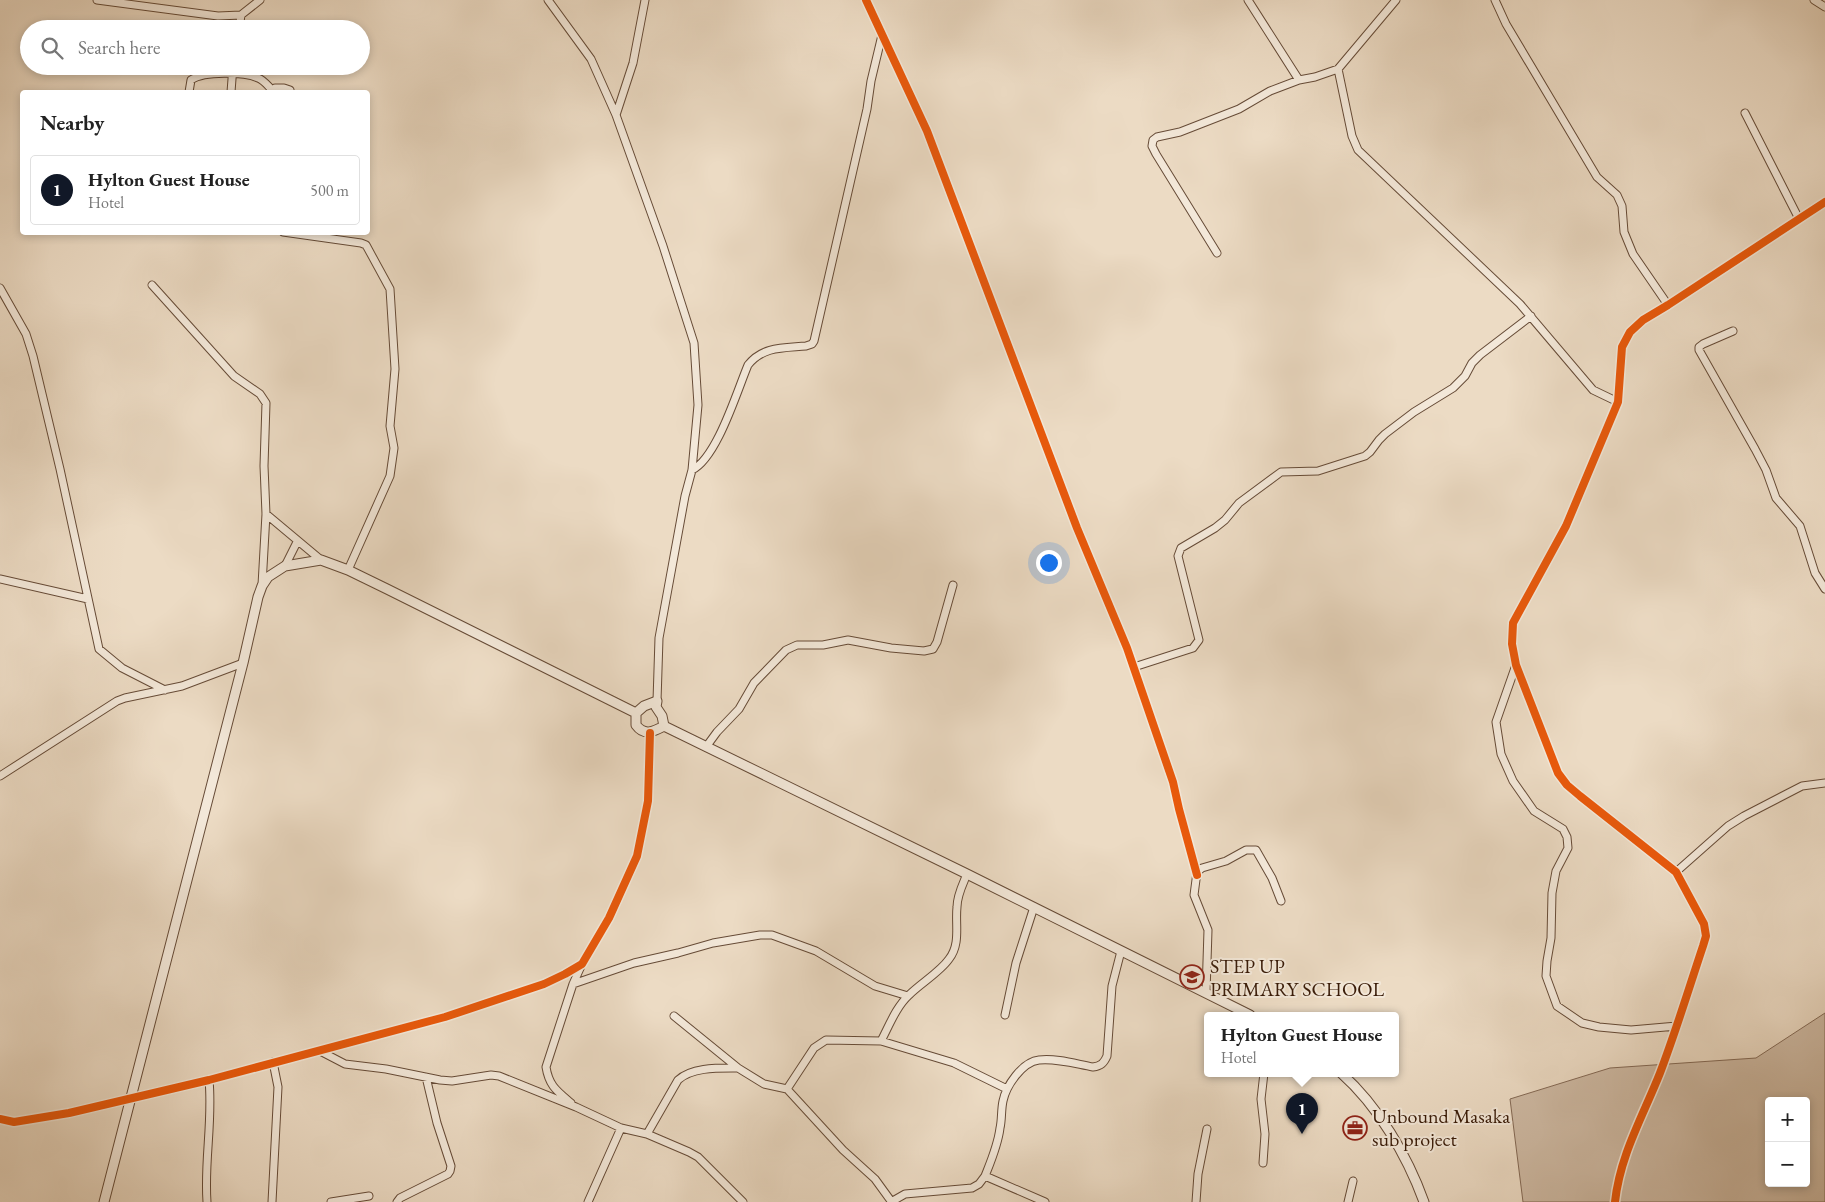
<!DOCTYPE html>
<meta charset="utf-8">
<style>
body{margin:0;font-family:"EB Garamond",serif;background:#f2f2f2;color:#222}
.controls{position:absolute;right:15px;bottom:15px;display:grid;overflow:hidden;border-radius:5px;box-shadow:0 2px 8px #0003}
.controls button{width:45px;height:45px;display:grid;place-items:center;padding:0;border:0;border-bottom:1px solid #e0e0e0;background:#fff;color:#222;font:25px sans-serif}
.you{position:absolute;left:1048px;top:562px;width:18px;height:18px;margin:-12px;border:4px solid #fff;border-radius:50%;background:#1a73e8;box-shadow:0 0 0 8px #1a73e833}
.badge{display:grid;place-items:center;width:32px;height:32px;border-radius:50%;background:#111827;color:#fff;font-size:16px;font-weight:700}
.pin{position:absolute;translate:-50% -41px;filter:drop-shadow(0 1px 2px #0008)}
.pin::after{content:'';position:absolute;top:26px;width:18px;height:15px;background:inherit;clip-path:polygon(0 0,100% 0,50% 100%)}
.popup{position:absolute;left:1204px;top:1012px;width:195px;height:65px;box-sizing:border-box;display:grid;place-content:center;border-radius:5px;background:#fff;filter:drop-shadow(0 1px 4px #0005);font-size:16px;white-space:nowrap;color:#767676}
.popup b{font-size:19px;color:#222}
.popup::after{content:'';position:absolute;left:50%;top:100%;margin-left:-10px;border:10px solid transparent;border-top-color:#fff}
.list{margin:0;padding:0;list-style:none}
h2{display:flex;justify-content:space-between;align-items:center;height:65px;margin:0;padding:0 20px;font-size:21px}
h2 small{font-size:16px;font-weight:400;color:#767676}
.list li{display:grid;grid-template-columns:32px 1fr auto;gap:15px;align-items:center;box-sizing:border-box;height:70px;margin:0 10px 10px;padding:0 10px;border:1px solid #e0e0e0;border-radius:5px}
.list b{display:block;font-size:19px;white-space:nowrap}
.list p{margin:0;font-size:16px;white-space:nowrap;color:#767676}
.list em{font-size:16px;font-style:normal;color:#767676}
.icon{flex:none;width:28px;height:28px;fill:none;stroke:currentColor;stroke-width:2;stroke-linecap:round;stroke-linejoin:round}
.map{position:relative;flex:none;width:1825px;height:1202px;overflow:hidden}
.search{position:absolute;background:#fff;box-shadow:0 2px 8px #0003;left:20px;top:20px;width:350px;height:55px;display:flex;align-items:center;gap:12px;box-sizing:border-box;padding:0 18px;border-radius:28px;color:#767676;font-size:19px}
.panel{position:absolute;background:#fff;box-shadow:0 2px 8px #0003;left:20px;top:90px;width:350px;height:145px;border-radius:5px}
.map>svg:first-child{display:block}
</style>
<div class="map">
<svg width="1825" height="1202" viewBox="0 0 1825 1202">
<rect width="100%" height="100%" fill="#ecdbc4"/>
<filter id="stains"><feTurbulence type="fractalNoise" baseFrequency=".004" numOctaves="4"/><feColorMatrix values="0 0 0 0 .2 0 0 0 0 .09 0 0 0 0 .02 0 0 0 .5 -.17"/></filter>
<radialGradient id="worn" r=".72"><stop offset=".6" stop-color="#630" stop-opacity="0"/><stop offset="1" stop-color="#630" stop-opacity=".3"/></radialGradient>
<path fill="#cebaa4" stroke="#846a56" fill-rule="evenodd" d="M1825,1013V1202H1523L1510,1099L1610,1068L1756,1058ZM1769,1101H1806V1183H1769Z"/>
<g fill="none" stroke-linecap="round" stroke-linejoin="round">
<g stroke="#664b37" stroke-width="9">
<path id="minor" d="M97,0L218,16L241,15L260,0
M548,0L591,59L616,115L663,246L694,343L698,405L692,470L685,496L659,638L657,701
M866,0L927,131L1077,528L1127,648L1173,782L1179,809L1197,875
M1248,0L1299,80
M1396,0L1338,69L1352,136L1358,150L1520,304L1593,390L1618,402
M1495,0L1506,24L1597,177L1617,195L1622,206L1624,232L1633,254L1668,305
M1814,0L1825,7
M239,29L241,15
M189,92L191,80C204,71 244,72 258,78C264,80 268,86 273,91
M231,92L233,66
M271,92L275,88H284L290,90
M1745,113L1797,215L1803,217
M616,115L633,63L645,0
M283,232L361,243L366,245L390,289L395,369L390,426L394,448L390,476L348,570
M1217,253L1156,154L1152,146L1153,140L1157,137L1180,132L1239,109L1270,91L1299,80L1315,77L1338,69
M152,285L234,376L260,394L266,403L264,466L266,514L262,585
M0,288L26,334L33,356L60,469L99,649L122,668L165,690
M1733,331L1703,344L1699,347V350L1755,449L1766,470L1776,498L1800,526L1815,573L1825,589
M692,470C717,458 737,391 748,365C763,346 784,348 806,346L812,344L814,341L867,109L871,81L882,35
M266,514L321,560
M285,566L297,542
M0,579L88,599
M1516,665L1496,722L1501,754L1513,781L1534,811L1563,829L1567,837L1568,848L1556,871L1552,893L1551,938L1547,961L1546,976L1557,1006L1582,1023L1599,1027L1631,1030L1677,1026
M1134,667L1193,648L1199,640L1178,556L1181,548L1215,528L1225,520L1239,503L1281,472L1318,471L1365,456L1370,452L1379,440L1385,434L1414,412L1453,388L1465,376L1472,363L1480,355L1531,316
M706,747L717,732L739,709L754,683L786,650L797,645H823L848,640L891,648L924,651L933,649L937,642L953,585
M0,776L117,701L125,698L182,686L243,663
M1676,872L1728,826L1744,816L1802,786L1825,783
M573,984L634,963L678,953L713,943L760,935H772L816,951L875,986L908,996
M1206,993L1208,930L1194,895L1197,872L1202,868L1226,861L1246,850H1256L1272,878L1281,901
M1005,1015L1016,963L1034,907
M674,1016L738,1068L764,1084L787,1089L843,1150L875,1179L891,1201
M881,1041C889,1026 896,1007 909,995C921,983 940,972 949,959C961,944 955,924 957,907C957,895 963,884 967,874
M320,1051L345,1064L386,1069L440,1080L452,1081L491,1075L499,1076L576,1107L621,1128L647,1134L689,1152L698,1157L743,1202
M787,1089L814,1048L826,1040L881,1041L954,1063L1007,1089
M571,1103C557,1091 549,1086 546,1067L573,984L582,964
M0,1119L14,1122L69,1113L209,1080L445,1017L544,984L565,974L582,964L609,918L637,856L648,801L650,733
M647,1134L678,1080C692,1067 718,1068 738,1068
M1263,1163L1265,1134L1261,1099L1264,1073
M985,1176C991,1161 998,1145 1000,1128C1002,1120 1001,1110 1003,1101C1006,1086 1022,1062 1039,1060C1057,1058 1076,1064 1093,1067C1101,1066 1104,1063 1107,1056L1112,986L1121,951
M207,1202C204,1161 213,1121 209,1080
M272,1202L278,1087L273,1062
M331,1202L369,1196
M397,1202L400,1198L448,1174L450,1171L451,1166L437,1123L426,1077
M588,1202L621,1128
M891,1202L905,1194L972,1188L979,1184L985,1176L1045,1202
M1196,1202L1198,1174L1207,1129
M1348,1202L1353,1181
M1615,1202C1620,1155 1643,1116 1660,1073C1676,1031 1689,988 1703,946L1706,936L1704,924L1676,872L1580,796L1567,785L1558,773L1516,665L1512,644L1513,623L1566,526L1618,402L1622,347L1630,332L1643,320L1668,305L1825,202"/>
</g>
<g stroke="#664b37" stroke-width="11">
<path id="tertiary" d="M657,701L656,707L662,716L664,726C653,732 644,736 636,725V713L644,706Z
M664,726L967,874L1250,1015
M1341,1073C1378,1106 1407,1155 1424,1202
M104,1202L243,663L258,597L262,586L268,577L285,566L321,560L348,570L387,589L636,713"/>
</g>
<use href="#minor" stroke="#f3e8d9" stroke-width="7"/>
<use href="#tertiary" stroke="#f3e8d9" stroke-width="9"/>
<g stroke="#f3e8d9" stroke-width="11">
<path id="cycleway" d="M866,0L927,131L1077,528L1127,648L1173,782L1179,809L1197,875
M0,1119L14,1122L69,1113L209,1080L445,1017L544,984L565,974L582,964L609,918L637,856L648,801L650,733
M1615,1202C1620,1155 1643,1116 1660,1073C1676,1031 1689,988 1703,946L1706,936L1704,924L1676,872L1580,796L1567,785L1558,773L1516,665L1512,644L1513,623L1566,526L1618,402L1622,347L1630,332L1643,320L1668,305L1825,202"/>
</g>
<use href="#cycleway" stroke="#e8590c" stroke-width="8"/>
</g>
<defs>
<g id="school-ring" transform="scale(1.25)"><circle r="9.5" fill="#f3e8d9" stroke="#8f2418" stroke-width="1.5"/><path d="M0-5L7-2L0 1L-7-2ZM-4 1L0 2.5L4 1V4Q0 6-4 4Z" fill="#8f2418"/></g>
<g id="office-ring" transform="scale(1.25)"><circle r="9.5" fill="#f3e8d9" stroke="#8f2418" stroke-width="1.5"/><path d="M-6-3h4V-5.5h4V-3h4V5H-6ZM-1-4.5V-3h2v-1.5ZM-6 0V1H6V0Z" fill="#8f2418"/></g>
</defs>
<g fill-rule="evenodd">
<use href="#school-ring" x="1192" y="977"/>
<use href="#office-ring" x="1355" y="1128"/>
</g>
<g text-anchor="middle" stroke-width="4" stroke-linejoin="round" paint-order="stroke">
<g font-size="20" fill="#391b08" stroke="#f3e8d9" text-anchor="start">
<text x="1210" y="973">STEP UP<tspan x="1210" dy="23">PRIMARY SCHOOL</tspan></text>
<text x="1372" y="1123">Unbound Masaka<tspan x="1372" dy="23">sub project</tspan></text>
</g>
</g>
<rect width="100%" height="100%" filter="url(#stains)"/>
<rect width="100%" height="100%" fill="url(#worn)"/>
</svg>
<div class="controls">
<button>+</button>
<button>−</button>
</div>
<div class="you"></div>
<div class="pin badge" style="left:1302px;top:1134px">1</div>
<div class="popup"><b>Hylton Guest House</b>Hotel</div>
<div class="search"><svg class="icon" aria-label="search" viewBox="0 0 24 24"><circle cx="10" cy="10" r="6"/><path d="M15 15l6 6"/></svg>Search here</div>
<section class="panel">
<h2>Nearby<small></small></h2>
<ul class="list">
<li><span class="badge">1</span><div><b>Hylton Guest House</b><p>Hotel</p></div><em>500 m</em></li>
</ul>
</section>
</div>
